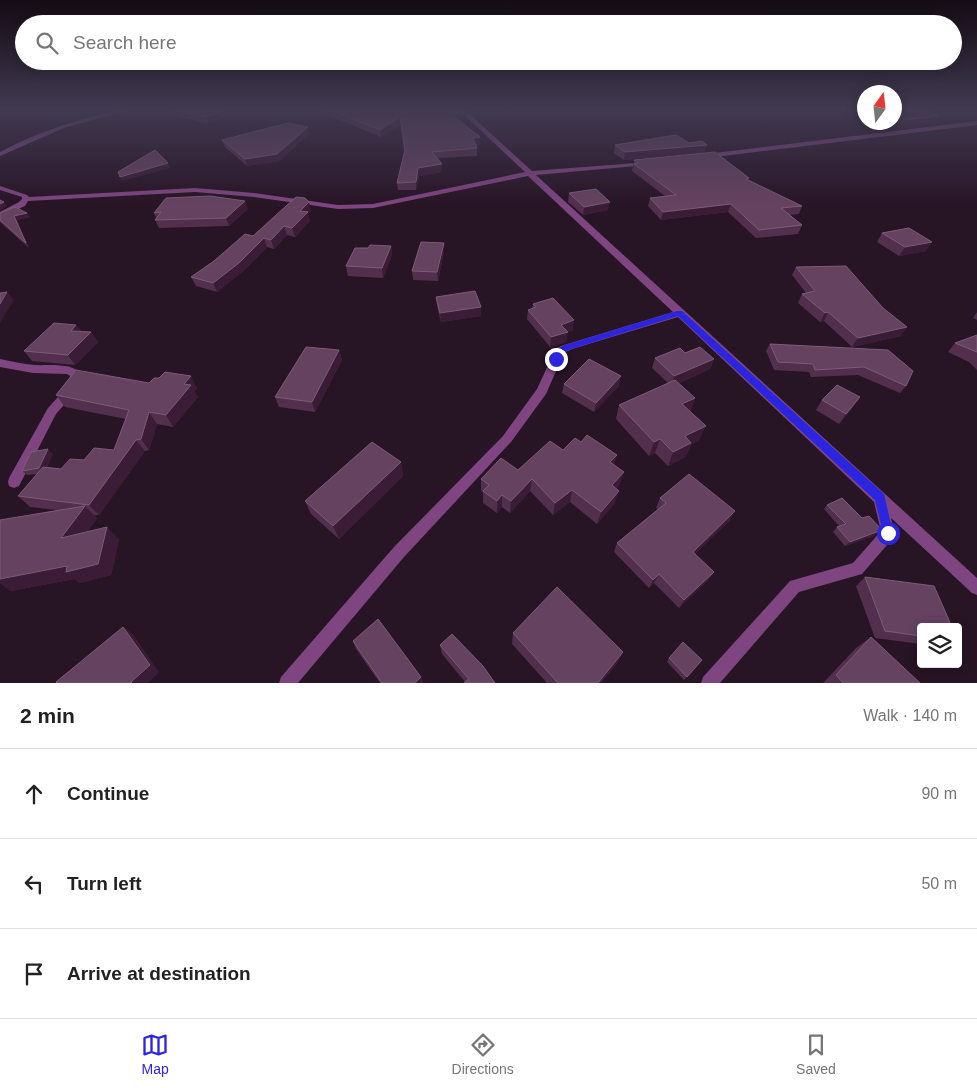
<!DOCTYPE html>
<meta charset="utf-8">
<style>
body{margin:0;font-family:Arial,sans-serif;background:#f6f6f6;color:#222}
.controls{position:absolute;right:15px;bottom:15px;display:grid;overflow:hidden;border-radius:5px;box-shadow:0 2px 12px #0003}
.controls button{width:45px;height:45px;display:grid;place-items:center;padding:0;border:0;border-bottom:1px solid #e0e0e0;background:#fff;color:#222;font:25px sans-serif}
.compass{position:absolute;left:857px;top:85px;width:45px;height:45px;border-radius:50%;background:#fff;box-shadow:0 2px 12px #0003;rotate:15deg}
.stop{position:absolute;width:15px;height:15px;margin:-11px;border:4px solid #2c25e0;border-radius:50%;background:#fff}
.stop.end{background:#2c25e0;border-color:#fff;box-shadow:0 1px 5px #0008}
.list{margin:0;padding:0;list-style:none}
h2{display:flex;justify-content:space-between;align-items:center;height:65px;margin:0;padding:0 20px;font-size:21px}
h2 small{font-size:16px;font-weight:400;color:#767676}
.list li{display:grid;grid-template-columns:32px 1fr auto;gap:15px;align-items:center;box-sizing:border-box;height:90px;padding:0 20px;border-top:1px solid #e0e0e0}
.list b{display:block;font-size:19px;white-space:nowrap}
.list em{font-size:16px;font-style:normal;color:#767676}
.icon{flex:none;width:28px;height:28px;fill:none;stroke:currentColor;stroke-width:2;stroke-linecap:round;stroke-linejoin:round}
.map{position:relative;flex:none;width:977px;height:683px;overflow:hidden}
.search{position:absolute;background:#fff;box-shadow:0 2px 12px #0003;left:15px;right:15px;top:15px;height:55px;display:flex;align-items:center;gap:12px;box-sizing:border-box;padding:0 18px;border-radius:28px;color:#767676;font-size:19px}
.sheet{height:335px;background:#fff}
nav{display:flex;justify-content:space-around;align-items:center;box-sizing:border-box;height:70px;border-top:1px solid #e0e0e0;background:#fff;font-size:14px;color:#767676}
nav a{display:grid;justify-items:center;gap:2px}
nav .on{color:#2c25e0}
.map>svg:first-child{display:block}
</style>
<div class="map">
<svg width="977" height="683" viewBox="0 0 977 683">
<rect width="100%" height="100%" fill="#271425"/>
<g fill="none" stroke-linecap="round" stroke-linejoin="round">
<path fill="#7e4580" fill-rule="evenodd" d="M119,110H129L64,128L0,156V152C38,132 77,119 119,110Z
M459,110H465L532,171L649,162V164L647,165L536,175L977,578V595L972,593L891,518L895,533L893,538L862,574L799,592L720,683H701L703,677L790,581L853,563L881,531L874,502L678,317L572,349L564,353L546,394L511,442L404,557L298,683H279L281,677L394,547L503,436L537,389L556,348L564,345L673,312L528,176L373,208L338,209L254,197L195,192L28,201L25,206L0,217V212L19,202L22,199V197L0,190V186L27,195L29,197L195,188L254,193L338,205L373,204L525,172Z
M977,121V125L706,158L703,156L706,154Z
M0,359C11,361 23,364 35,365C50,366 91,360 79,388L56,414L19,486L14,488L9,486L8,482L9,478L48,408L70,384V376L67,374L33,373L0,367Z"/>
</g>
<path fill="#532f4e" d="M246,110L208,123L178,117L175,111Z
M316,110H460L463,118L458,119L480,137V144L475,145L477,148V156L437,158L442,164V172L419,176L416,190H398L397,183L404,151L401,124L381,137Z
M894,110L936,121L903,125L894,121Z
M309,134L279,161L247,166L225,147L222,140Z
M689,143L707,145L704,152L624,160L614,153L615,145Z
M634,160L748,180L802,206L799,214L789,215L802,225L798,234L756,238L728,212L661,220L648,206L650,198L665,196L632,171Z
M569,193L608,210L583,215L568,202Z
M248,209L229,226L159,228L155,220L157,219L154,213Z
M311,211L308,214L310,221L295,237L287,235L274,249L267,247L242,272L217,292L196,286L191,277L253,236Z
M0,213H27L30,217L17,220L29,248L0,222Z
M882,233L926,251L899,256L877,242Z
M444,243V252L438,281L413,280L412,271Z
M391,246L392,255L383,278L348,276L346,266L368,248Z
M796,267L901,336L852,347L824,321L820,322L798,303L802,294L806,293L792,275Z
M436,297L481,307V316L441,322L437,306Z
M533,304L573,330L567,332L566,342L550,347L527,319L528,310L532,308Z
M977,312V320L973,318Z
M76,325L81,331L91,332L98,342L75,365L32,361L24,351Z
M977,335V370L969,362L948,352L955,343Z
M770,344L888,350L906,386L900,393L858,375L811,377L809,372L774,370L766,351Z
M339,350L342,360L315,412L279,407L275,397Z
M685,353L714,359L710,369L679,383L695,398L690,411L699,440L691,445L685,457L668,466L655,453L649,456L616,419L619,405L668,383L652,368L655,358Z
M149,383L197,388L194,391L198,397L173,427L157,424L149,450L145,451L99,515H94L97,518L88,531L119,539L111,575L80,583L74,579L11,591L0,583V520L57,510L30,507L18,496L37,474L27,475L22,471L53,454L47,467L61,469L114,450L126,419L65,407L56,395Z
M564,384L619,386L594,412L562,393Z
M822,400L853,407L839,424L816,410Z
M563,450L614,465L620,484L616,489L615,503L597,524L570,502L553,515L530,491L510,513L502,507L497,513L483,503V493L481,491V479L518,470Z
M401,462L403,476L339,539L311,514L305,501Z
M660,498L730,520L695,554L714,572L708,580L679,608L654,583L649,588L614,552L617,543L658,509L656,508Z
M827,505L874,536L845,546L833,532L837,527L839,526L824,509Z
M865,577L921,627V644L875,638L856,586Z
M513,633L618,662L601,683H547L512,644Z
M871,637L920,683H823L856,648Z
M353,641L421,677L423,683H380L356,649Z
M440,645L495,683L465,682L442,654Z
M669,658L702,660L684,680L667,662Z"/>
<path fill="#3a1c36" d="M226,110H246L208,123L206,117Z
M463,112V118L451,120V114Z
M939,116L936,121L903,125L906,120Z
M400,117L401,124L381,137L380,130Z
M308,127L309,134L279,161L247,166L245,159Z
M480,137V144L473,145V138Z
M707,145L704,152L624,160L625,152Z
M168,163L170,168L122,181L120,177Z
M442,164V172L419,176L416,190V182L418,168Z
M245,201L248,209L229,226L226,218Z
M4,202L7,206L0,211V204Z
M309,202L311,211L308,214L310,221L295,237L292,228L300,211Z
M610,202L608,210L583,215L584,207Z
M731,204L728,212L661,220L663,212Z
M27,213L30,217L17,220L29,248L26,243L14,216Z
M284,226L287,235L274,249L271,240Z
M264,238L267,247L242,272L217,292L213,283Z
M932,242L926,251L899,256L905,247Z
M444,243V252L438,281L437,272Z
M391,246L392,255L383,278L382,268Z
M7,292L14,300L0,323V304Z
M481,307V316L441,322L440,313Z
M828,312L824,321L820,322L825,313Z
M574,320L573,330L560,334L561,325Z
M76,325L83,335L71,331Z
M907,327L901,336L852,347L858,338Z
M91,332L98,342L75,365L68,355Z
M568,332L566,342L550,347L551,337Z
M339,350L342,360L315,412L312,402Z
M714,359L710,369L671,386L674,376Z
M191,376L197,388L194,391L198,397L173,427L166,415L184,384Z
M621,376L619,386L594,412L596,403Z
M860,397L853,407L839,424L846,414Z
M695,398L689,412L682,404Z
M149,412L157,424L149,450L141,439Z
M706,426L699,440L691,445L685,457L668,466L673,452L685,436Z
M660,439L655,453L649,456L654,442Z
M136,440L145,451L99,515L89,505Z
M48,449L53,454L44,473L39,468Z
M617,455L614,468L610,462Z
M401,462L403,476L339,539L333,526Z
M624,472L620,484L608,498L612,485Z
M532,479L530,491L510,513L511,501Z
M572,490L570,502L553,515L555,503Z
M619,491L615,503L597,524L601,512Z
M502,495V507L497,513V501Z
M85,506L97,518L75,550L61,538Z
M735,511L730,520L688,561L693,552Z
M107,527L119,539L111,575L80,583L74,579L11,591L0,583V568Z
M879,531L874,536L845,546L850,542Z
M714,572L708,580L679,608L684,600Z
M659,574L654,583L649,588L653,580Z
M123,627L133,634L159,672L148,683H132Z
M623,652L618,662L601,683H598Z
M421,677L423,683H415Z"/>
<path fill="#654260" stroke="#7c5b78" d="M177,110H226L206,117L175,111Z
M331,110H460L463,112L451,114L480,137L473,138L477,148L432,152L442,164L418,168L416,182L397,183L405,150L400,117L380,130Z
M894,110H926L939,116L906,120L894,115Z
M288,123L308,127L277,154L245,159L222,140Z
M676,135L689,143L702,141L707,145L625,152L615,145Z
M155,150L168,163L120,177L118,172Z
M715,152L749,178L746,179L802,206L781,208L802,225L759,230L731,204L663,212L650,198L676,195L634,164L638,163L634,160Z
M596,189L610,202L584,207L569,193Z
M210,196L245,201L226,218L155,220L161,212L154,213L166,198Z
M296,197L305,198L309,202L300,211L308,212L292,228L284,226L271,240L264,238L239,263L213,283L191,277L214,261L245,234L253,236Z
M0,200L4,202L0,204Z
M15,207L27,213L14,216L26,243L0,220V213Z
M909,228L932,242L905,247L882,233Z
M421,242L444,243L437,272L412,271Z
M370,245L391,246L382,268L346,266L355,248H368Z
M846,266L883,308L907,327L858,338L828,312L825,313L802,294L815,291L796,267Z
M475,291L481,307L440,313L436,297Z
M7,292L0,304V293Z
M553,298L574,320L561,325L568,332L551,337L528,310L536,307L533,304Z
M54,323L76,325L71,331L91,332L68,355L24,351Z
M977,335V352L955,343Z
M770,344L888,350L913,371L906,386L864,367L815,370L813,364L778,362Z
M306,347L339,350L312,402L275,397Z
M700,347L714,359L674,376L655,358L680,348L685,353Z
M589,359L621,376L596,403L564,384Z
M76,370L149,383L154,378H159L165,372L191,376L184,384L191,385L166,415L149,412L141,439L136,440L89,505L18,496L43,467L61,469L70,459L84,460L94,448L114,450L129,410L56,395Z
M675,380L695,398L682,404L706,426L685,436L691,443L673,452L660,439L654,442L619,405Z
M837,385L860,397L846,414L822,400Z
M587,435L617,455L610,462L624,472L612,485L619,491L601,512L572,490L555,503L532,479L511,501L502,495L497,501L483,491L489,485L481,479L501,458L518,470L550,441L563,450L575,438L581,442Z
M372,442L401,462L333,526L305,501Z
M48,449L39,468L22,471L31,452Z
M689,474L735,511L693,552L714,572L684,600L659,574L653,580L617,543L666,503L660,498Z
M842,498L862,518L869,516L881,529L879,531L850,542L837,527L846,524L827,505Z
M85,506L61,538L107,527L98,564L66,572L67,566L0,579V520Z
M865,577L934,586L952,627H921V636L885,631Z
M557,587L623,652L598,683H558L513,633Z
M378,619L421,677L415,683H382L353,641Z
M123,627L150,665L131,682L132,683H57L56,682Z
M452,634L483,666L495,683H464L469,679L440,645Z
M871,637L920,683H843L836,675Z
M683,642L702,660L687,677L669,658Z"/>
<linearGradient id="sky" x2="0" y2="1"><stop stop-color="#150b14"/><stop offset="0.53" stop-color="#413a51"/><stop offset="1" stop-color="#413a51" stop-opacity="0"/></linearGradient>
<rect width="977" height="206" fill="url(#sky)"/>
<path fill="#2c25e0" d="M677,311H682L884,494L893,533L892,537L888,538L884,537L875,500L678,316L571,349L563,353L558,361L556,362L551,359L557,349L565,345Z"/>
</svg>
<div class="controls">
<button><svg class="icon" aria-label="layers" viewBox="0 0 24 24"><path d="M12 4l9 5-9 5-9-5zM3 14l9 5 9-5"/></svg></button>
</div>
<svg class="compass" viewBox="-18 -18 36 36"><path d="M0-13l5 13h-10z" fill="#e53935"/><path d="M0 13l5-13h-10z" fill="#767676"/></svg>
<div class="stop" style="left:888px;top:533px"></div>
<div class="stop end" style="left:556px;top:359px"></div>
<div class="search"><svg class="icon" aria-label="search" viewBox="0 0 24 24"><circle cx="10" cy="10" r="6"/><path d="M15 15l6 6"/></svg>Search here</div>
</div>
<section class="sheet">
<h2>2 min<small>Walk · 140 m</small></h2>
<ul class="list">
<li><svg class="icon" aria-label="ahead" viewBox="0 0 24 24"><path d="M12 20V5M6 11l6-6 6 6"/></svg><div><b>Continue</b></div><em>90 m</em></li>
<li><svg class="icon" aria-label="left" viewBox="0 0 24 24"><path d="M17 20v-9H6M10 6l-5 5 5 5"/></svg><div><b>Turn left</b></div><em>50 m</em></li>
<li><svg class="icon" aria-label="arrive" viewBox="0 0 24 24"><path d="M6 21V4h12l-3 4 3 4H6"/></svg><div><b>Arrive at destination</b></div></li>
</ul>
</section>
<nav>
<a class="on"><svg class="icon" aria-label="map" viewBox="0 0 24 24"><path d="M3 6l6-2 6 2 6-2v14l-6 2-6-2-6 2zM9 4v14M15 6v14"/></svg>Map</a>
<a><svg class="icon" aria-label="directions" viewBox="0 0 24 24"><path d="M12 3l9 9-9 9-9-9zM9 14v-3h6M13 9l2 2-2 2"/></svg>Directions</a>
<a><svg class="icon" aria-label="saved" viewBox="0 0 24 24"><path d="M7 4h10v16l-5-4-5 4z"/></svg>Saved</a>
</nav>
